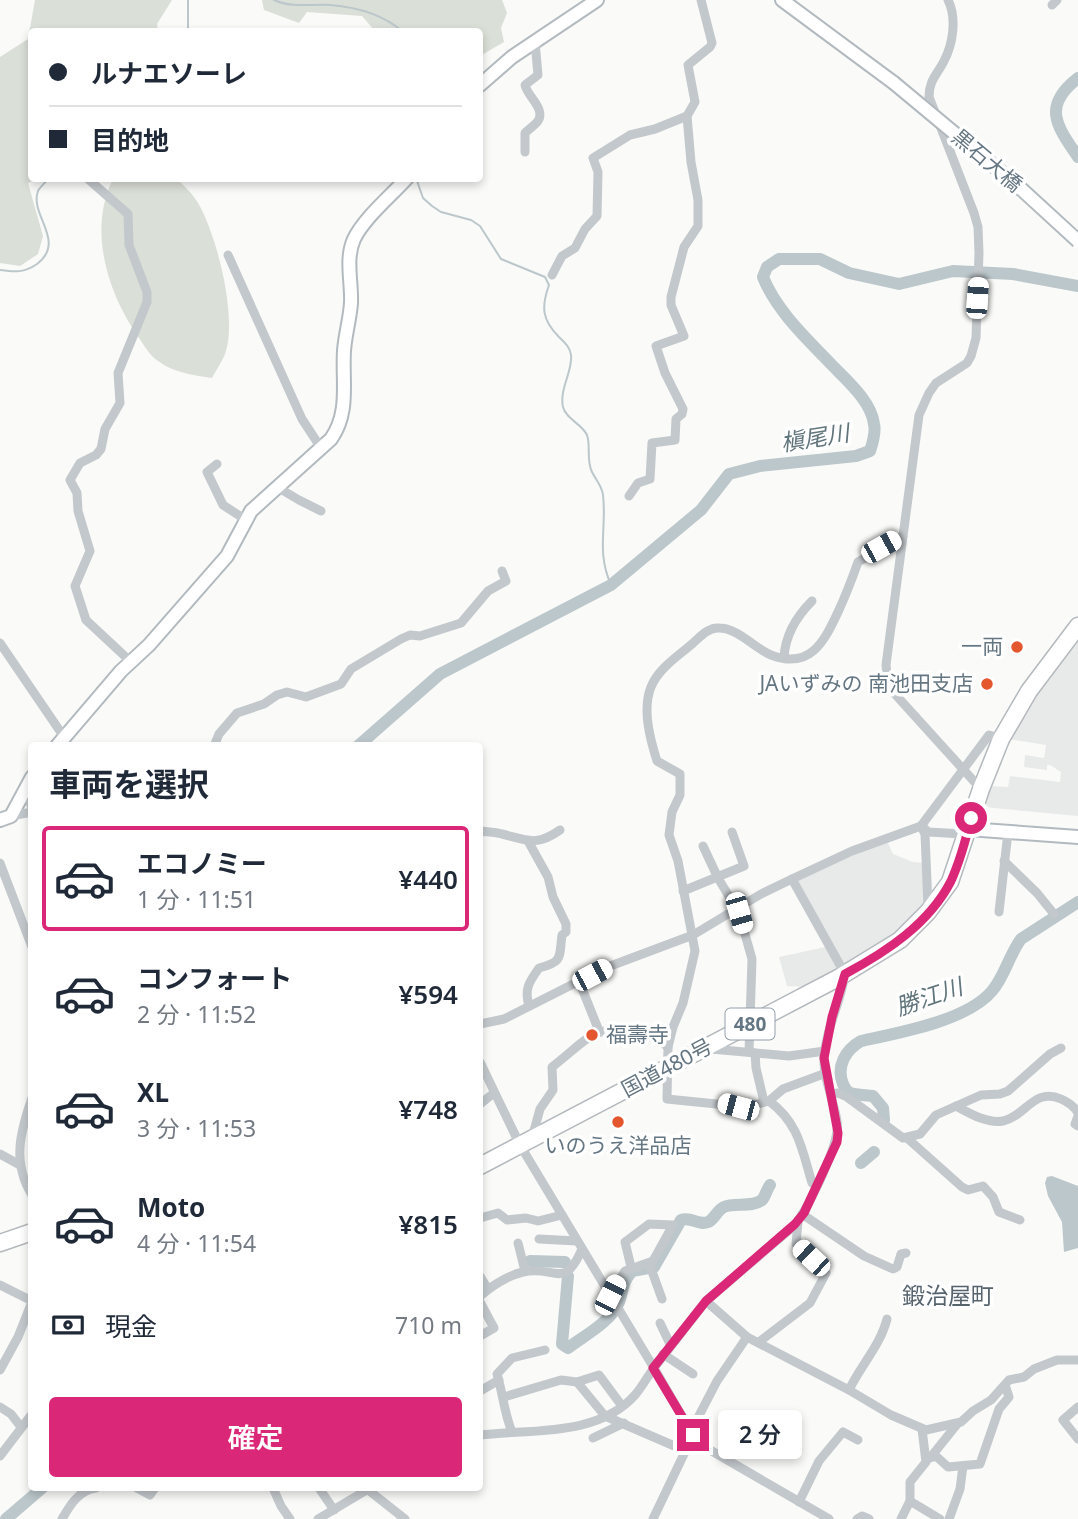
<!DOCTYPE html>
<html lang="ja">
<meta charset="utf-8">
<style>
:root{--surface:#fff;--page:#f6f6f7;--text:#1f2937;--muted:#747a83;--line:#e0e1e3;--accent:#db2777}
body{margin:0;font-family:"Noto Sans","Noto Sans JP",sans-serif;background:var(--page);color:var(--text);height:100vh;display:flex;flex-direction:column;font-size:26px;white-space:nowrap}
*{box-sizing:border-box;margin:0}
p{font-size:23px;color:var(--muted)}
.icon{flex:none;width:38px;height:38px;fill:none;stroke:currentColor;stroke-width:2;stroke-linecap:round;stroke-linejoin:round}
.map{position:relative;flex:1;overflow:hidden}
.details{position:absolute;left:28px;top:742px;width:455px;height:749px;display:flex;flex-direction:column;background:var(--surface);border-radius:7px;box-shadow:0 4px 10px #0003}
.details>*{flex:none}
.guide{position:absolute;left:28px;top:28px;width:455px;height:154px;border-radius:7px;box-shadow:0 4px 10px #0003;display:grid;align-content:center;height:154px;padding:0 21px;background:var(--surface)}
.end{position:absolute;width:32px;height:32px;margin:-16px;border:9px solid #db2777;background:#fff;box-shadow:0 0 0 4px #fff}
.from{border-radius:50%}
.bubble{position:absolute;height:49px;border-radius:7px;background:var(--surface);box-shadow:0 4px 10px #0003;font-size:23px;font-weight:600;line-height:49px;text-align:center}
.car{position:absolute;width:21px;height:42px;margin:-21px -10px;border-radius:9px;box-shadow:0 0 5px 2px #0007;background:linear-gradient(#fff 24%,#345 0 40%,#fff 0 76%,#345 0 86%,#fff 0)}
.guide b{display:flex;align-items:center;gap:24px;height:66px;font-size:26px}
.guide b+b{border-top:2px solid var(--line)}
.guide i{width:18px;height:18px;background:var(--text)}
ul{padding:0;list-style:none}
li{display:flex;align-items:center;gap:21px;height:105px;margin:0 14px 10px;padding:0 7px;border:4px solid transparent;border-radius:7px}
li div{flex:1}
li b{display:block;font-size:26px}
li em{font-style:normal;font-weight:600}
li.active{border-color:var(--accent)}
li>.icon{width:63px;height:63px;stroke-width:1.5}
h2{padding:0 21px;font-size:32px;line-height:84px}
.pay{display:flex;align-items:center;gap:18px;height:77px;padding:0 21px;font-size:26px}
.pay p{margin-inline-start:auto}
.action{display:flex;gap:14px;margin-top:auto;padding:14px 21px}
.action a{flex:1;height:80px;border-radius:7px;background:var(--accent);color:#fff;font-size:28px;font-weight:600;line-height:80px;text-align:center}
.map>svg:first-child{display:block}
</style>
<div class="map">
<svg width="1078" height="1519" viewBox="0 0 1078 1519">
<rect width="100%" height="100%" fill="#fafaf8"/>
<!-- built -->
<g fill="#e8e9e9">
<polygon points="1078,637 1078,816 983,807 989,786 1008,787 1010,776 1060,782 1061,772 1050,765 1047,765 1047,770 1024,767 1025,755 1044,758 1046,745 1008,739 1032,698"/>
<polygon points="887,841 893,854 913,862 924,863 924,911 888,944 809,987 787,986 779,957 830,946 794,880"/>
</g>
<!-- green -->
<g fill="#dadfd7">
<polygon points="35,0 172,0 157,24 158,31 32,32 32,178 35,179 28,183 43,236 38,254 20,266 0,263 0,57 28,39"/>
<polygon points="262,0 502,0 507,13 501,28 504,42 480,56 480,32 375,31 362,16 307,12 299,23 264,10"/>
<path d="M113 179H177C184 186 193 194 198 203 217 235 238 319 225 354 222 362 216 370 212 378 191 375 170 372 153 357 147 351 142 342 137 335 107 291 88 229 113 179Z"/>
</g>
<!-- water -->
<polygon fill="#bbc7cb" points="1052,1176 1078,1186 1078,1248 1064,1252 1062,1222 1048,1196 1045,1183 1047,1177"/>
<g fill="none" stroke-linecap="round" stroke-linejoin="round">
<!-- stream -->
<g stroke="#bbc7cb" stroke-width="2">
<polyline points="188,0 188,32"/>
<path d="M274 0C291 8 311 4 330 5 355 7 383 14 403 32"/>
<path d="M416 178 423 198 432 206 441 212 471 220 480 226 501 259 545 277 549 285C541 307 542 320 559 337 565 343 570 347 571 355 573 371 559 389 563 407 566 419 582 424 587 435 591 447 586 460 592 472 596 480 602 486 603 495 607 528 596 551 611 585"/>
<path d="M0 270C15 272 24 273 37 264 67 241 29 215 38 191 40 187 46 182 49 178"/>
</g>
<!-- river -->
<g stroke="#bbc7cb" stroke-width="12">
<path d="M1078 78C1042 106 1056 125 1078 157"/>
<path d="M358 746 440 674 611 585 701 510 729 474 760 466 856 456 870 451C873 442 876 432 874 424 871 400 845 379 830 363 806 338 776 310 763 277L767 267 779 259H820L849 273 899 284 953 271 1013 274 1078 286"/>
<path d="M884 1120 883 1108 873 1096C866 1095 856 1095 850 1093 846 1091 845 1088 843 1084 836 1067 845 1050 861 1041 897 1033 967 1021 992 991 1005 976 1009 955 1021 939L1078 902"/>
<polyline points="861,1163 874,1152"/>
<polyline points="530,1261 565,1262"/>
<path d="M568 1276 562 1344 568 1348C585 1335 611 1322 619 1302 624 1289 621 1284 632 1271L654 1267 681 1220C691 1216 699 1226 708 1222 714 1220 717 1210 724 1207 734 1202 752 1208 762 1200 765 1197 767 1189 770 1185"/>
<polyline points="6,1519 42,1488"/>
</g>
<!-- secondary casing -->
<g stroke="#b3babf" stroke-width="16">
<g id="secondary">
<polyline points="782,0 894,83"/>
<polyline points="480,85 512,57 597,0"/>
<path d="M57 746 121 671 149 645 227 556 251 511 331 439C350 412 342 382 344 351 345 335 350 319 351 303 352 282 345 259 354 239 364 218 391 196 407 178"/>
<polyline points="0,820 11,816 32,777"/>
<polyline points="968,829 1078,837"/>
</g>
</g>
<!-- highway casing -->
<g stroke="#b4b9bd" stroke-width="19">
<g id="highway">
<polyline points="480,1166 838,978 900,940 928,912 950,882 981,789 1001,739 1029,691 1078,626"/>
<polyline points="0,1243 32,1232"/>
</g>
</g>
<!-- street -->
<g stroke="#c3c8cc" stroke-width="9">
<path d="M948 0C957 18 953 44 944 61 937 75 929 80 929 97L974 213 978 227 979 253 976 338 971 356 967 363 936 383 929 393 919 415 886 665 887 675 894 693 981 789"/>
<polyline points="1052,5 1057,0"/>
<path d="M525 152V133C528 130 535 125 538 121 546 109 527 96 525 85L538 75 535 42"/>
<polyline points="87,178 128,214 129,245 147,292 147,302 118,373 120,403 105,429 101,449 96,455 80,463 70,480 77,493 78,511 90,551 75,586 86,620 130,661"/>
<polyline points="228,255 302,419 321,448"/>
<polyline points="552,275 562,256 575,248 585,229 597,216 598,172 593,158 630,135 655,129 687,116"/>
<polyline points="217,464 207,472 223,505 246,520"/>
<polyline points="277,487 299,500 321,511"/>
<polyline points="629,496 638,483 650,479 652,443 675,440 676,419 682,414 683,409 665,373 656,346 684,336 671,305 671,297 684,247 698,226 698,200 691,162 687,116 695,102 688,65 710,47 712,43 701,0"/>
<polyline points="0,643 64,737"/>
<path d="M784 658C785 636 796 617 812 601"/>
<polyline points="214,746 219,734 237,713 264,704 277,695 287,692 306,697 341,684 351,669 401,639 410,635 420,636 461,623 488,591 506,581 502,571"/>
<polyline points="25,789 32,808"/>
<polyline points="11,816 32,812"/>
<polyline points="921,826 925,834 928,907"/>
<polyline points="922,826 928,832 963,834 967,830"/>
<path d="M480 831C487 832 495 832 502 834 527 840 536 847 560 830"/>
<path d="M528 841 548 877 553 897 566 924V932L562 935C559 958 563 962 539 968 529 982 524 989 529 1006"/>
<polyline points="703,846 718,878 739,913 752,959 749,1052"/>
<polyline points="1004,861 1037,893 1054,914"/>
<polyline points="0,863 32,947"/>
<polyline points="683,891 744,866 732,832"/>
<polyline points="999,912 1008,832"/>
<polyline points="579,981 599,1031"/>
<polyline points="480,1024 504,1019 605,968 693,935 761,894 792,879 852,851 921,826 989,735 1001,739"/>
<polyline points="709,1046 711,1049 789,1056 825,1051"/>
<polyline points="755,1053 756,1068 764,1102"/>
<path d="M480 1062 520 1145 654 1368C647 1377 642 1387 635 1395 598 1437 530 1429 480 1435"/>
<path d="M826 1073 783 1089 769 1101 746 1107 667 1099 668 1047 673 1027 683 1003 695 951 678 861 669 835 672 812 680 795V774L657 761C650 739 642 709 651 687 658 669 678 656 692 644 699 638 708 627 719 628 738 628 754 648 771 655 810 670 824 642 838 612 846 595 852 579 858 562L903 536"/>
<polyline points="831,1094 838,1093 847,1097 903,1138 920,1134 936,1115 981,1095 1000,1094 1008,1091 1050,1054 1061,1048"/>
<path d="M32 1098C20 1132 12 1163 32 1195"/>
<path d="M769 1101C799 1123 802 1150 812 1183L816 1186"/>
<polyline points="480,1104 494,1093"/>
<path d="M956 1106C969 1113 987 1124 1003 1121 1026 1116 1034 1087 1061 1099 1068 1102 1074 1106 1078 1113"/>
<polyline points="1078,1116 1075,1124 1078,1126"/>
<path d="M532 1138 540 1109 553 1090 552 1067C585 1042 595 1021 639 1033 651 1037 659 1039 668 1047"/>
<polyline points="907,1138 962,1187 968,1190 983,1186 993,1197 999,1212 1020,1220"/>
<polyline points="0,1154 20,1165"/>
<polyline points="802,1214 864,1256 893,1269 897,1267 901,1254 906,1253"/>
<polyline points="480,1218 498,1213 507,1220 526,1218 538,1221 562,1215"/>
<polyline points="539,1239 577,1241"/>
<polyline points="518,1243 525,1271"/>
<polyline points="649,1263 662,1299"/>
<polyline points="480,1276 488,1289"/>
<polyline points="0,1285 32,1301"/>
<polyline points="610,1295 625,1271 653,1261 673,1225 649,1224 625,1242 631,1267"/>
<path d="M480 1296C493 1285 506 1276 523 1272 555 1265 564 1291 582 1249"/>
<polyline points="706,1301 747,1337 849,1390 891,1415 926,1430 961,1422 973,1411 991,1400 1009,1380 1024,1377 1034,1369 1057,1360 1078,1360"/>
<polyline points="480,1302 494,1328 480,1336"/>
<polyline points="660,1323 670,1344"/>
<polyline points="759,1342 810,1303 826,1273 796,1244 798,1222"/>
<polyline points="663,1354 693,1374"/>
<polyline points="0,1370 18,1337 32,1302"/>
<polyline points="577,1382 605,1416 686,1451"/>
<path d="M849 1390C861 1365 880 1346 887 1319"/>
<polyline points="480,1391 499,1380"/>
<polyline points="504,1397 561,1380 577,1382 599,1375 622,1406"/>
<polyline points="0,1407 11,1414 21,1427"/>
<polyline points="1078,1407 1063,1420 1078,1439"/>
<polyline points="691,1431 717,1381 747,1337"/>
<path d="M512 1432C504 1413 503 1394 497 1374L512 1358 545 1350"/>
<polyline points="693,1435 698,1443 829,1519"/>
<polyline points="593,1438 624,1423"/>
<polyline points="0,1456 32,1414"/>
<polyline points="931,1457 937,1457 948,1467 980,1464 999,1409 1009,1397 1006,1388"/>
<polyline points="930,1458 958,1423"/>
<polyline points="137,1488 150,1495 155,1488"/>
<polyline points="273,1488 281,1506 290,1519"/>
<polyline points="319,1488 334,1510"/>
<polyline points="367,1489 405,1519"/>
<polyline points="910,1501 940,1519"/>
<polyline points="799,1502 819,1461 843,1432 858,1440"/>
<path d="M62 1519C70 1505 79 1490 96 1488"/>
<polyline points="318,1519 370,1488"/>
<path d="M653 1519 693 1435 654 1368 706 1301 795 1225C809 1206 841 1143 837 1121 834 1101 823 1078 824 1058 826 1028 841 1002 845 974L792 879"/>
<polyline points="857,1519 862,1516 869,1519"/>
<polyline points="901,1519 910,1501 910,1482 926,1462 922,1429"/>
<polyline points="949,1519 960,1489 963,1466"/>
</g>
<!-- secondary -->
<use href="#secondary" stroke="#fff" stroke-width="12"/>
<!-- highway -->
<use href="#highway" stroke="#fff" stroke-width="16"/>
<!-- secondary-bridge casing -->
<g stroke="#b3babf" stroke-width="16" stroke-linecap="butt">
<polyline id="secondary-bridge" points="894,83 1019,187 1078,241"/>
</g>
<!-- secondary-bridge -->
<use href="#secondary-bridge" stroke="#fff" stroke-width="12"/>
</g>
<g fill="none" stroke-linecap="round" stroke-linejoin="round">
<!-- route -->
<path stroke="#db2777" stroke-width="9" d="M693 1435 653 1368 706 1301 795 1224 804 1213 837 1142 838 1133 824 1058 832 1017 845 974C886 952 929 924 951 881 960 861 966 839 971 818"/>
</g>
<!-- markers -->
<g fill="#e4572e" stroke="#fff" stroke-width="2.5">
<circle cx="1017" cy="647" r="7"/>
<circle cx="987" cy="684" r="7"/>
<circle cx="592" cy="1035" r="7"/>
<circle cx="618" cy="1122" r="7"/>
</g>
<g text-anchor="middle" stroke-width="7" stroke-linejoin="round" paint-order="stroke">
<!-- shield labels -->
<rect fill="#fff" stroke="#939fa8" stroke-width="2" x="725.5" y="1008.5" width="49" height="31" rx="5"/>
<g font-size="19" font-weight="bold" fill="#657683">
<text x="750" y="1031">480</text>
</g>
<!-- street labels -->
<g font-size="21" fill="#657683" stroke="#fff">
<text transform="translate(987 161) rotate(40)" y="7">黒石大橋</text>
<text transform="translate(667 1068) rotate(-28)" y="7">国道480号</text>
</g>
<!-- poi labels -->
<g font-size="21" fill="#657683" stroke="#fff" text-anchor="end">
<text x="1003" y="654">一両</text>
<text x="973" y="691">JAいずみの 南池田支店</text>
<text x="606" y="1042" text-anchor="start">福壽寺</text>
<text x="618" y="1153" text-anchor="middle">いのうえ洋品店</text>
</g>
<!-- water labels -->
<g font-size="23" font-style="italic" fill="#60757c" stroke="#fff">
<text transform="translate(815 438) rotate(-9)" y="8">槇尾川</text>
<text transform="translate(929 997) rotate(-19)" y="8">勝江川</text>
</g>
<!-- neighbourhood labels -->
<g font-size="23" fill="#57646e" stroke="#fff">
<text x="948" y="1304">鍛治屋町</text>
</g>
</g>
</svg>
<i class="end from" style="left:971px;top:818px"></i>
<i class="end" style="left:693px;top:1435px"></i>
<div class="bubble" style="left:718px;top:1410px;width:84px">2 分</div>
<i class="car" style="left:977px;top:298px;rotate:4deg"></i>
<i class="car" style="left:881px;top:547px;rotate:61deg"></i>
<i class="car" style="left:739px;top:913px;rotate:164deg"></i>
<i class="car" style="left:592px;top:975px;rotate:62deg"></i>
<i class="car" style="left:738px;top:1107px;rotate:285deg"></i>
<i class="car" style="left:811px;top:1258px;rotate:313deg"></i>
<i class="car" style="left:610px;top:1295px;rotate:27deg"></i>
<div class="guide">
<b><i class="from"></i>ルナエソーレ</b>
<b><i></i>目的地</b>
</div>
<section class="details">
<h2>車両を選択</h2>
<ul>
<li class="active"><svg class="icon" aria-label="car" viewBox="0 0 24 24"><path d="M5 17H2v-5l4-1 3-4h7l3 4 3 1v5h-3M9 17h6M6 11h13"/><circle cx="7" cy="17" r="2"/><circle cx="17" cy="17" r="2"/></svg><div><b>エコノミー</b><p>1 分 · 11:51</p></div><em>¥440</em></li>
<li><svg class="icon" aria-label="car" viewBox="0 0 24 24"><path d="M5 17H2v-5l4-1 3-4h7l3 4 3 1v5h-3M9 17h6M6 11h13"/><circle cx="7" cy="17" r="2"/><circle cx="17" cy="17" r="2"/></svg><div><b>コンフォート</b><p>2 分 · 11:52</p></div><em>¥594</em></li>
<li><svg class="icon" aria-label="car" viewBox="0 0 24 24"><path d="M5 17H2v-5l4-1 3-4h7l3 4 3 1v5h-3M9 17h6M6 11h13"/><circle cx="7" cy="17" r="2"/><circle cx="17" cy="17" r="2"/></svg><div><b>XL</b><p>3 分 · 11:53</p></div><em>¥748</em></li>
<li><svg class="icon" aria-label="car" viewBox="0 0 24 24"><path d="M5 17H2v-5l4-1 3-4h7l3 4 3 1v5h-3M9 17h6M6 11h13"/><circle cx="7" cy="17" r="2"/><circle cx="17" cy="17" r="2"/></svg><div><b>Moto</b><p>4 分 · 11:54</p></div><em>¥815</em></li>
</ul>
<div class="pay"><svg class="icon" aria-label="cash" viewBox="0 0 24 24"><path d="M3 7h18v10H3z"/><circle cx="12" cy="12" r="2"/></svg>現金<p>710 m</p></div>
<div class="action"><a>確定</a></div>
</section>
</div>
